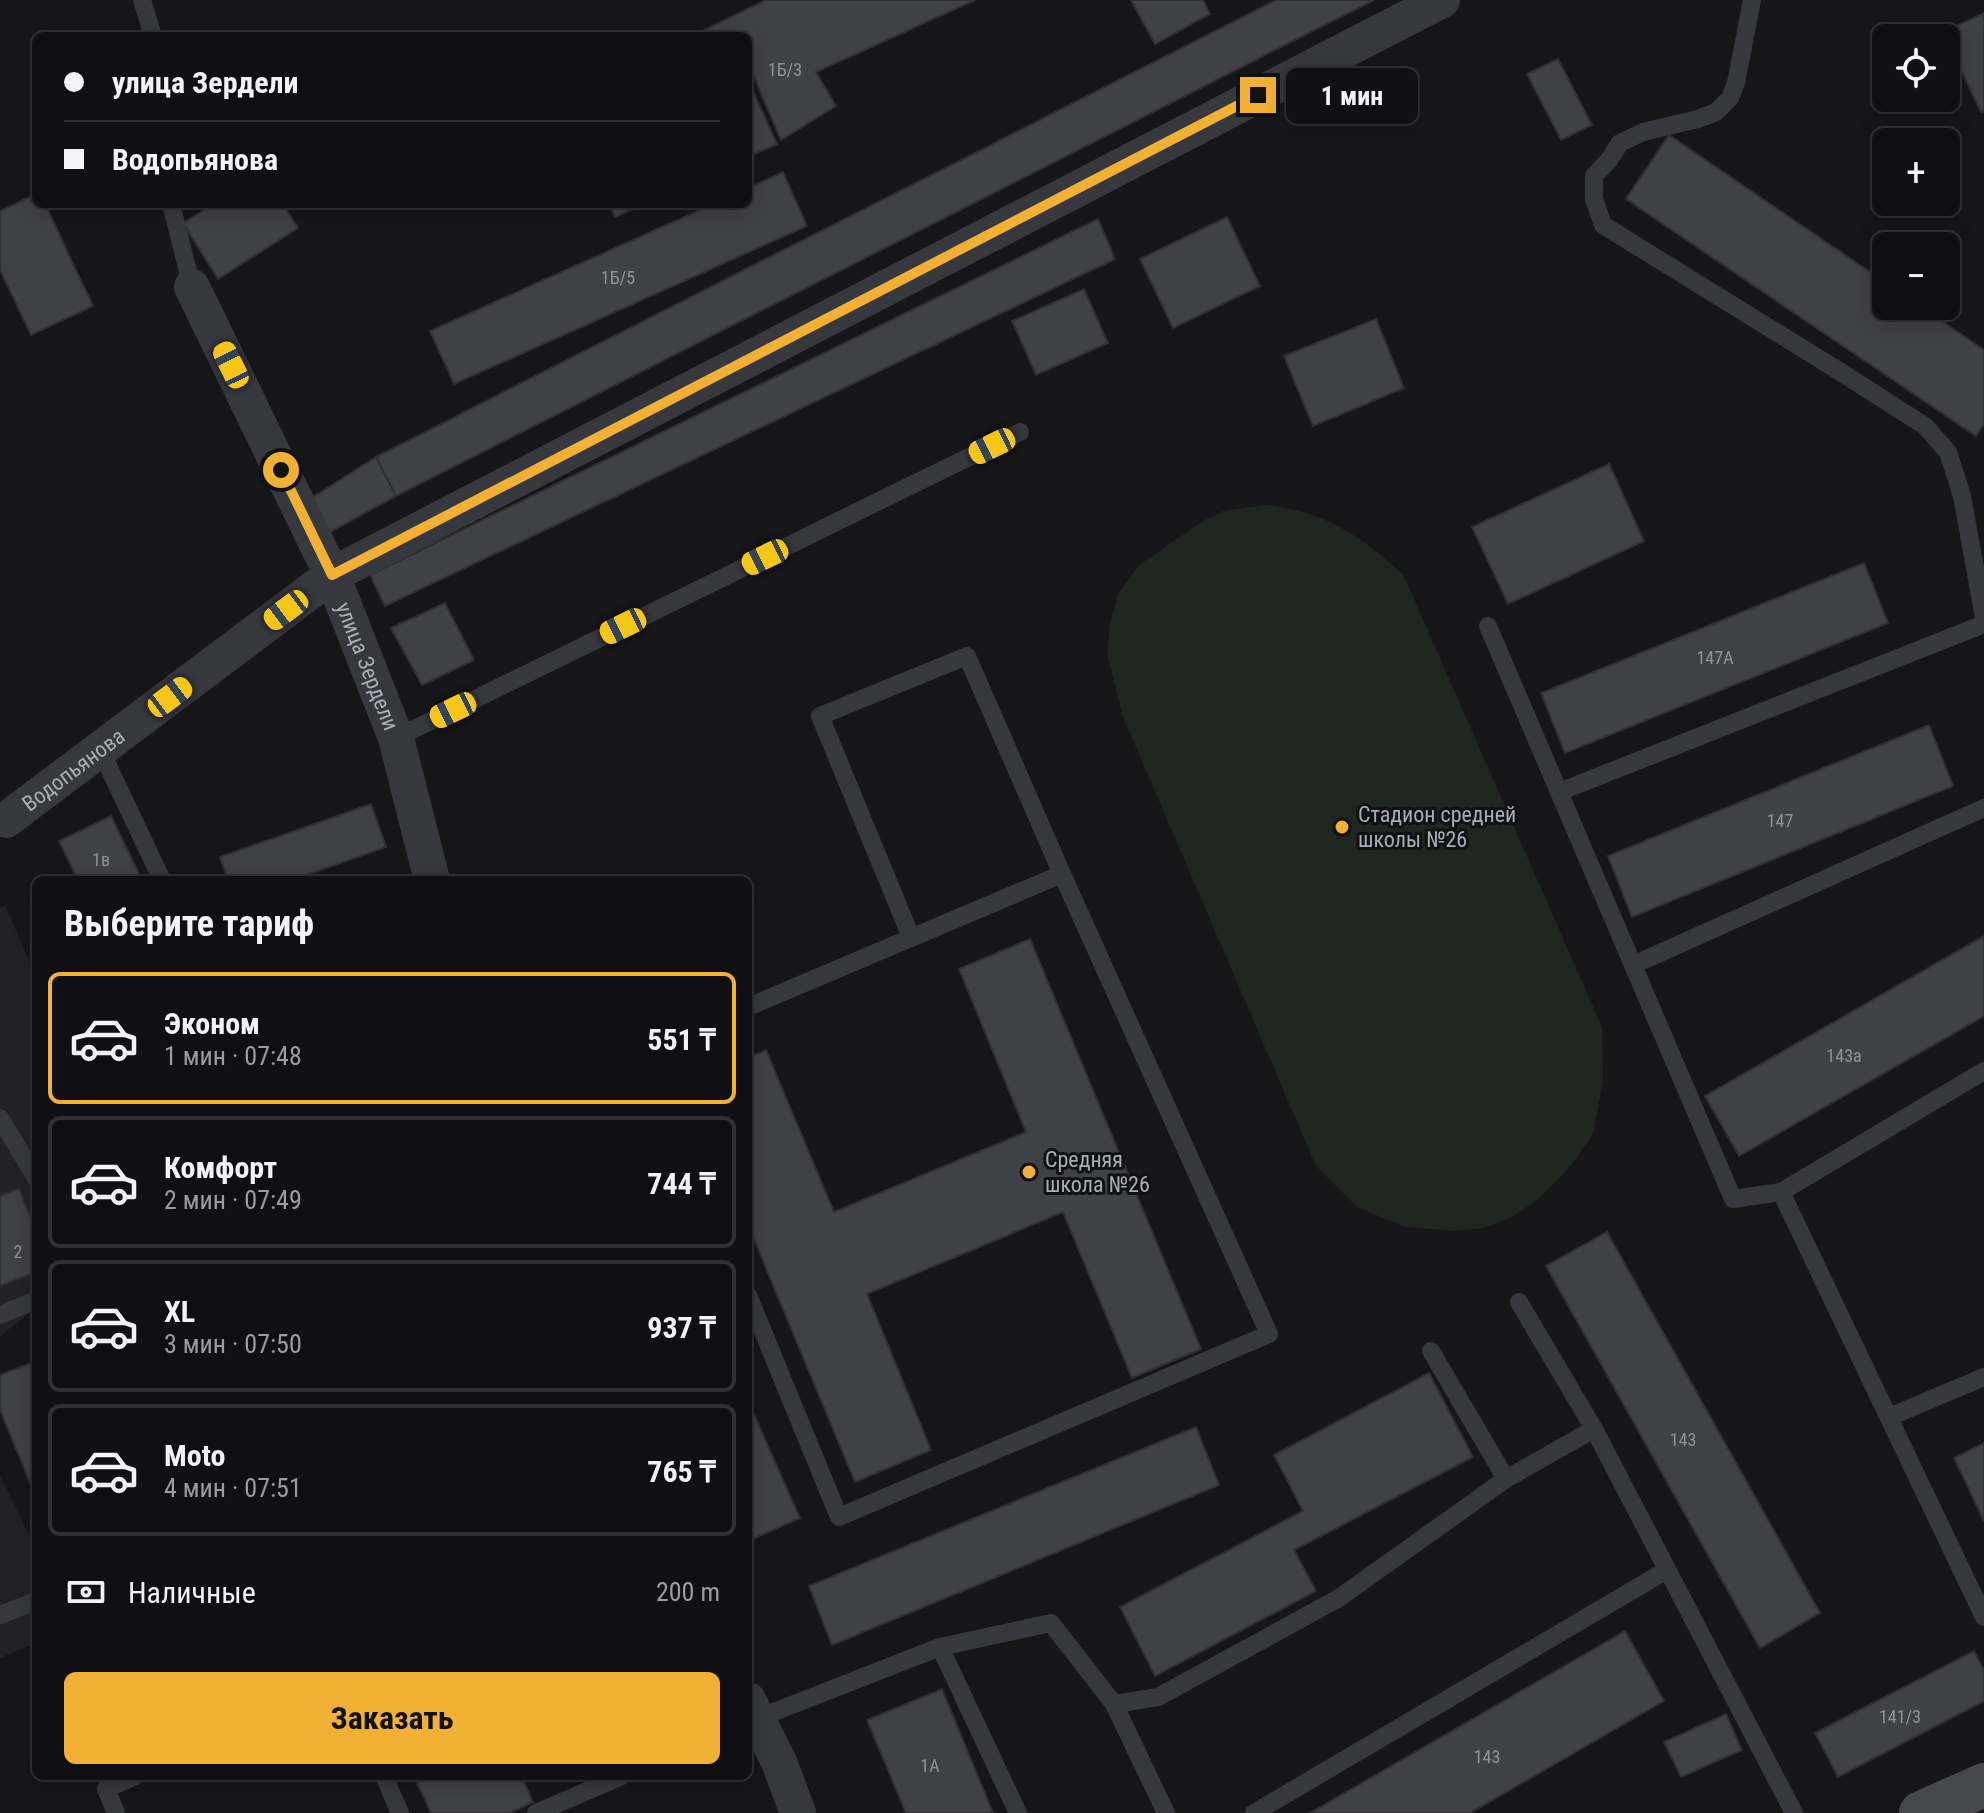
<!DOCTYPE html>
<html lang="ru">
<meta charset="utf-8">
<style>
:root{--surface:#101012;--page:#19191b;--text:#f1f3f6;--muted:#9c9d9f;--line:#303032;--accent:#f2b134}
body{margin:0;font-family:"Roboto Condensed",sans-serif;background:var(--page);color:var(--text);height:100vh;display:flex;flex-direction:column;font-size:30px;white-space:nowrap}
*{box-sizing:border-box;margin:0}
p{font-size:26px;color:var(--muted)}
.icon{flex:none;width:44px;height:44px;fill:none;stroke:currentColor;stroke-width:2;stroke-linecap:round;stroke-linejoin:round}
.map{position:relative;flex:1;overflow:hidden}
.side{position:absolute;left:32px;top:876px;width:720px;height:904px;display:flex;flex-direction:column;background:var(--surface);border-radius:12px;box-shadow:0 4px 20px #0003,0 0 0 2px var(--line)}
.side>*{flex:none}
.guide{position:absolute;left:32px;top:32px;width:720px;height:176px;border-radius:12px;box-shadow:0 4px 20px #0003,0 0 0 2px var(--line);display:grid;align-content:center;height:176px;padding:0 32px;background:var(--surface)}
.buttons{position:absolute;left:1872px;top:24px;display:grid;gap:16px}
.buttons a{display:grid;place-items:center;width:88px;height:88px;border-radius:12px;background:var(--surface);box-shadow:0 4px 20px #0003,0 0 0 2px var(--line);font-size:40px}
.end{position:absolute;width:36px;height:36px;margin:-18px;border:10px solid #f2b134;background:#111;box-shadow:0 0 0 4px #111}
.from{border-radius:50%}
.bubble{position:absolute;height:56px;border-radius:12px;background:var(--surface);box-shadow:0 4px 20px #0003,0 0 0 2px var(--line);font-size:26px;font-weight:700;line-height:56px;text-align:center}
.car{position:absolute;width:24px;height:48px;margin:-24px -12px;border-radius:10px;box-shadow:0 0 6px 2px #0007;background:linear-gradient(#f5c518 24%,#345 0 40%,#f5c518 0 76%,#345 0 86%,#f5c518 0)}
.guide b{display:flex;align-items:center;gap:28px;height:76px;font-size:30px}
.guide b+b{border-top:2px solid var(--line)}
.guide i{width:20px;height:20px;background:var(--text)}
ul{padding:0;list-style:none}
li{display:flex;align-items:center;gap:24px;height:132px;margin:0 16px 12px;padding:0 16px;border:4px solid var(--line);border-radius:12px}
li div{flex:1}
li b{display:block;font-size:30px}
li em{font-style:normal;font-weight:700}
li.active{border-color:var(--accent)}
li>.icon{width:72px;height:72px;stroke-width:1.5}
h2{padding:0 32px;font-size:36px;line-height:96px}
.pay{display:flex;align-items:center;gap:20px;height:88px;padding:0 32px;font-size:30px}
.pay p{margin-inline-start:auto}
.primary-button{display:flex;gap:16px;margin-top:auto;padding:16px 32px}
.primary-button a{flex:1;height:92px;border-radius:12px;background:var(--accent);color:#111;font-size:32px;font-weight:700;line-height:92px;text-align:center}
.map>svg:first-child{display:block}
</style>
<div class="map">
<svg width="1984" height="1813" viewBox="0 0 1984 1813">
<rect width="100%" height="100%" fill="#161618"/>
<!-- built -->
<g fill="#222225">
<polygon points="5,905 36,976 36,1308 0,1336 0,908"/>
<polygon points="0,1476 36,1549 36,1643 0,1658"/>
</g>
<!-- green -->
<path fill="#1e261f" d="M1266 505C1325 511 1360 536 1403 574L1602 1027 1603 1082 1593 1134 1576 1159 1558 1180 1537 1200 1511 1218 1483 1228 1455 1231 1405 1227 1357 1207 1316 1166 1123 717 1107 653 1110 624 1118 594 1139 565 1203 521 1223 511Z"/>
<!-- building -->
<g fill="#404145" stroke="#303034" stroke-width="2">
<polygon points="766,0 975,0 816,72 836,106 781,140 750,68 748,69 748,36 692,36"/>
<polygon points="1131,0 1203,0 1210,14 1155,44"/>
<polygon points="1276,0 1374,0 396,496 376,457"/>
<polygon points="1984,13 1984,111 1981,112 1943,32"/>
<polygon points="1558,59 1592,125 1561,140 1527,74"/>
<polygon points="748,80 777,144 748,157"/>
<polygon points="1669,135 1886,283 1886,306 1920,306 1984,350 1984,424 1976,436 1626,199"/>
<polygon points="783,172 807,226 454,384 430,331 713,204 748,204 748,188"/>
<polygon points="36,194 36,204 45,204 93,306 31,335 0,270 0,211"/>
<polygon points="214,204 283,204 298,228 218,279 183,223"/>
<polygon points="609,204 644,204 615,217"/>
<polygon points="1227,217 1260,286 1173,328 1140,259"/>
<polygon points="1098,219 1115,259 385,606 370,575"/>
<polygon points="1084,289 1108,343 1036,375 1012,321"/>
<polygon points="1376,319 1404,388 1313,426 1284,356"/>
<polygon points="376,457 396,496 330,532 310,499"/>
<polygon points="1609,464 1644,541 1508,604 1472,527"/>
<polygon points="1864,563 1888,623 1565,753 1541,693"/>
<polygon points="445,603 474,660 422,685 391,628"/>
<polygon points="1929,725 1953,786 1632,917 1608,856"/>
<polygon points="371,804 386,847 292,880 228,880 220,857"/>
<polygon points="111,816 142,880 78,880 59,841"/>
<polygon points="1984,936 1984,1016 1739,1156 1705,1096"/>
<polygon points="1030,939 1201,1349 1132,1378 1063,1212 867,1294 931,1450 855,1482 748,1225 748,1058 766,1050 834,1212 1026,1132 959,969"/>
<polygon points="19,1188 36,1232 36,1272 0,1286 0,1196"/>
<polygon points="1607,1232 1820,1613 1760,1648 1546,1266"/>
<polygon points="36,1361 36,1497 0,1410 0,1375"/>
<polygon points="1429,1373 1473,1457 1294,1550 1316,1591 1155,1676 1120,1607 1303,1511 1274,1455"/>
<polygon points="748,1401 800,1518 748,1541"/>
<polygon points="1196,1427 1219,1485 832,1645 809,1586"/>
<polygon points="1984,1443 1984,1521 1954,1458"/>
<polygon points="1625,1631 1664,1701 1470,1813 1310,1813"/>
<polygon points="1974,1651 1984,1670 1984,1701 1838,1777 1815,1733"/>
<polygon points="942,1689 993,1813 906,1813 867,1720"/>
<polygon points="1726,1714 1742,1750 1681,1777 1664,1742"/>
<polygon points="414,1776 521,1776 533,1802 510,1813 431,1813"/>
</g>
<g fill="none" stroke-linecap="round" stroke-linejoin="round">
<!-- lane -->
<g stroke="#37383d" stroke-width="18">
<polyline points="142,0 153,36"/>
<polyline points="1752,0 1736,83 1730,98 1716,112 1698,119 1643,132 1620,143 1609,160 1594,176 1594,199 1603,225 1839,371 1925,426 1948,452 1962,496 1984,618"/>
<polyline points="171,204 192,287"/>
<polyline points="1488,626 1733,1199 1781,1192 1984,1617"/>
<polyline points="396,738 1020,432"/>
<polyline points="100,749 162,880"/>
<polyline points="1559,792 1984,624"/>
<polyline points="911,937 820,716 967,656 1062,874"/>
<polyline points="1633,965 1984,808"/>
<polyline points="748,1007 1062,874 1269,1334 839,1517 748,1295"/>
<polyline points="0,1118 36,1178"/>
<polyline points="1781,1192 1984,1071"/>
<polyline points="1519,1302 1594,1429"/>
<polyline points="0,1315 36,1300"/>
<polyline points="1431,1351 1506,1479"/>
<polyline points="1889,1417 1984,1377"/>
<polyline points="0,1615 36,1601"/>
<polyline points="940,1647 1051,1623 1114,1704 1158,1697 1339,1598 1506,1479 1594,1429 1794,1813"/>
<polyline points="1114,1704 1166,1813"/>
<polyline points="751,1721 940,1647 1018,1813"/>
<polyline points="384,1776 400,1813"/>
<polyline points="116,1813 106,1789 135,1776"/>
<polyline points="536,1813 622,1776"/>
<polyline points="1254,1813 1667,1570"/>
</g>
<!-- street -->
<g stroke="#37383d" stroke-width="36">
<path id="s1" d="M192 287 332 575 396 738 432 880"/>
<path id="s2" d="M6 820 332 575 1442 0"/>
<polyline points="748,1700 779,1762 798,1813"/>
</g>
<!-- secondary -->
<polyline stroke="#45474d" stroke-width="44" points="1921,1813 1984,1785"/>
</g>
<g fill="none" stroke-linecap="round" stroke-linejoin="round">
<!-- route -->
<polyline stroke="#f2b134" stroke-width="10" points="281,470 332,575 1258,95"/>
</g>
<!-- markers -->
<g fill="#f2b134" stroke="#111113" stroke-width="3">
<circle cx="1342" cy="827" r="8"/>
<circle cx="1029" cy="1172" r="8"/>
</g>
<g text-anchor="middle" stroke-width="6" stroke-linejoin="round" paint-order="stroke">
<!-- number labels -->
<g font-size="18" fill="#8e929b">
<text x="785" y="76">1Б/3</text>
<text x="618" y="284">1Б/5</text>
<text x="1715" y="664">147А</text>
<text x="1780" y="827">147</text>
<text x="101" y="866">1в</text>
<text x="1844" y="1062">143а</text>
<text x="18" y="1258">2</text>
<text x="1683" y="1446">143</text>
<text x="1900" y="1723">141/3</text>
<text x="1487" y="1763">143</text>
<text x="930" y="1772">1А</text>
</g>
<!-- street labels -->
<g font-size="22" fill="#a8adb8" stroke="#111113">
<text dy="8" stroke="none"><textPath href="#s1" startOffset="418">улица Зердели</textPath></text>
<text dy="8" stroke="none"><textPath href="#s2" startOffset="84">Водопьянова</textPath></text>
</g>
<!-- poi labels -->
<g font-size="22" fill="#a8adb8" stroke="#111113" text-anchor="start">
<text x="1358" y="822">Стадион средней<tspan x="1358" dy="25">школы №26</tspan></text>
<text x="1045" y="1167">Средняя<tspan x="1045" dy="25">школа №26</tspan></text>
</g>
</g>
</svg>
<div class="buttons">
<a><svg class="icon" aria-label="locate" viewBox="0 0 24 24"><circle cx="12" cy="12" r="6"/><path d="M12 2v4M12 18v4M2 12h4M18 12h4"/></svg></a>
<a>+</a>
<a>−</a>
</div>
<i class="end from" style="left:281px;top:470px"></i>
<i class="end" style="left:1258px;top:95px"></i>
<div class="bubble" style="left:1286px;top:68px;width:132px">1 мин</div>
<i class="car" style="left:231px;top:365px;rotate:334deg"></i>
<i class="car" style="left:992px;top:446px;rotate:244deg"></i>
<i class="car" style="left:765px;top:557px;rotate:244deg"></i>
<i class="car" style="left:286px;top:610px;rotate:233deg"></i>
<i class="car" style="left:623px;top:626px;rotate:244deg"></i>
<i class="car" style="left:170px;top:697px;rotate:53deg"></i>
<i class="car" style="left:453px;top:710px;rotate:244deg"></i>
<div class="guide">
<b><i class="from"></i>улица Зердели</b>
<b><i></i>Водопьянова</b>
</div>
<section class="side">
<h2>Выберите тариф</h2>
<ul>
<li class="active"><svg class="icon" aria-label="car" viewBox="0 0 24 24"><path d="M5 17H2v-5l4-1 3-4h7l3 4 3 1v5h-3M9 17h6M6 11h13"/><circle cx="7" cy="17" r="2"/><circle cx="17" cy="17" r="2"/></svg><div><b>Эконом</b><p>1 мин · 07:48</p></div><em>551 ₸</em></li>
<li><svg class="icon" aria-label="car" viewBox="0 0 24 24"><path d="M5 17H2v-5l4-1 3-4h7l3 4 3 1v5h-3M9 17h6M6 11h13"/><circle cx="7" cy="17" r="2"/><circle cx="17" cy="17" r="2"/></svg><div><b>Комфорт</b><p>2 мин · 07:49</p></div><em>744 ₸</em></li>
<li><svg class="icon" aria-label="car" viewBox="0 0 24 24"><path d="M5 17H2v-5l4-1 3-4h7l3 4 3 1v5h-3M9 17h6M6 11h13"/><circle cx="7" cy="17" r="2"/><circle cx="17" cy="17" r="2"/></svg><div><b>XL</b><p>3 мин · 07:50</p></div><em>937 ₸</em></li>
<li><svg class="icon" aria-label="car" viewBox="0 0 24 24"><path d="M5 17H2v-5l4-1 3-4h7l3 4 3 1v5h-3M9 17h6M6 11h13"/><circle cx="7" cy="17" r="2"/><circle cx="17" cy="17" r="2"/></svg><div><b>Moto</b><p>4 мин · 07:51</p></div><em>765 ₸</em></li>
</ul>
<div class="pay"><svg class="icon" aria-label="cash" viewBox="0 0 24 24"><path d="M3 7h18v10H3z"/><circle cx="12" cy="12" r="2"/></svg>Наличные<p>200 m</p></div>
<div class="primary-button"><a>Заказать</a></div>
</section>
</div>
